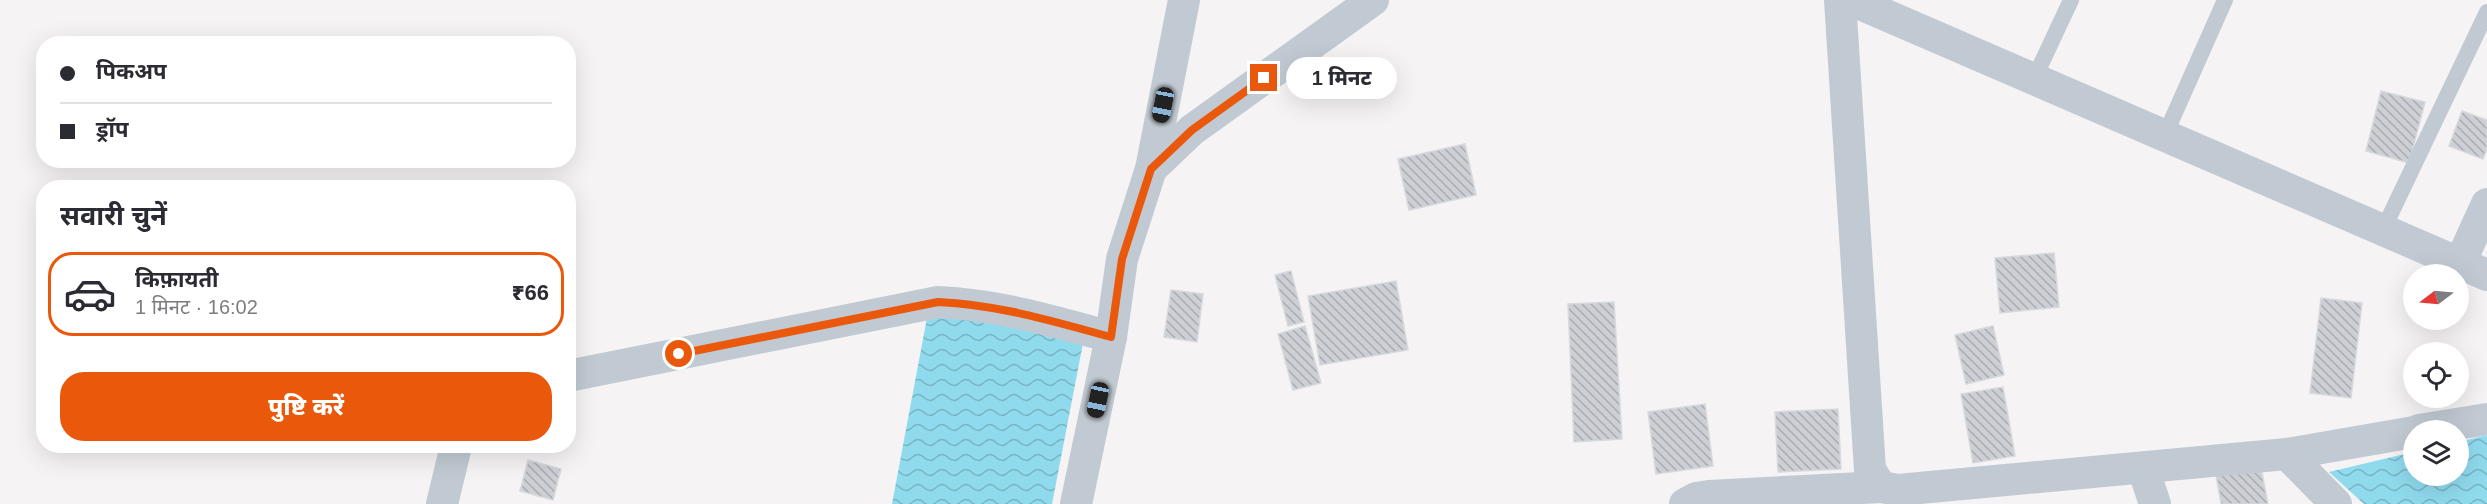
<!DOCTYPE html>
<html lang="hi">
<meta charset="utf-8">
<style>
:root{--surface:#fff;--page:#f2f2f3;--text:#2b2b33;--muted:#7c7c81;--line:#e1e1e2;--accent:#ea580c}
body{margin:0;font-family:Arial,"Noto Sans Devanagari",sans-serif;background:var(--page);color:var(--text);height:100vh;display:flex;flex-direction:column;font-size:22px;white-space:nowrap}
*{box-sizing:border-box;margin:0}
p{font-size:20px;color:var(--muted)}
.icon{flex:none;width:33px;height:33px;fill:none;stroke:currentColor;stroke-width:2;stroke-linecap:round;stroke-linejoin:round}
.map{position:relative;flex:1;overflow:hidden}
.sheet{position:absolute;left:36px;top:180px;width:540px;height:273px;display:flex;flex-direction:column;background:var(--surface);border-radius:24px;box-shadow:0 6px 24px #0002}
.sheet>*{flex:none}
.hud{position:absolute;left:36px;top:36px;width:540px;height:132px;border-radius:24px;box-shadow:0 6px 24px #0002;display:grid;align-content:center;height:132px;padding:0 24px;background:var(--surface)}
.needle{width:39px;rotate:254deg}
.fabs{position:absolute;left:2403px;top:264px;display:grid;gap:12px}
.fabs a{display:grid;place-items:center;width:66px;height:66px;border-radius:50%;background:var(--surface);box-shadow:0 6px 24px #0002;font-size:30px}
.end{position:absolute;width:27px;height:27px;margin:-14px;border:8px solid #ea580c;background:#fff;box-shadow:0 0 0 3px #fff}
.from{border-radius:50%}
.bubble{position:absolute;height:42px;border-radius:21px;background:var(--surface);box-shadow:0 6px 24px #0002;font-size:20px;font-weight:800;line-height:42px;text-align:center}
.car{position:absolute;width:18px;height:36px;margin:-18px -9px;border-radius:8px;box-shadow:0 0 4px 2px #0007;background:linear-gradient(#222 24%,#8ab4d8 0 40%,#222 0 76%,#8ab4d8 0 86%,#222 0)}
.hud b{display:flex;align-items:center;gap:21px;height:57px;font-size:22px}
.hud b+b{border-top:2px solid var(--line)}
.hud i{width:15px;height:15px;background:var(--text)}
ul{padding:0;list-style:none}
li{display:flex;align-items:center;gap:18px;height:84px;margin:0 12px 9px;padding:0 12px;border:3px solid transparent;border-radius:24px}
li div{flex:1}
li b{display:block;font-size:22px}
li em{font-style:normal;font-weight:800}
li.current{border-color:var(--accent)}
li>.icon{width:54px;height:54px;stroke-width:1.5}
h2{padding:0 24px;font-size:27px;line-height:72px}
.action{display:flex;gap:12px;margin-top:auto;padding:12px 24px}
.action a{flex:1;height:69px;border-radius:24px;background:var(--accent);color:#fff;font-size:24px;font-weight:800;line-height:69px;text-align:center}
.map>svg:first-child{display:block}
</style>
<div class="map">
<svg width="2487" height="504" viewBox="0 0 2487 504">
<defs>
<pattern id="water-waves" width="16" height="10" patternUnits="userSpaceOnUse" patternTransform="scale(1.5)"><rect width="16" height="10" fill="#90daee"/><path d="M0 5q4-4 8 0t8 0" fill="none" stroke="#78b4c4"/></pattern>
<pattern id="building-back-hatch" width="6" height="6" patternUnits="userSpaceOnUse" patternTransform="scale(1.5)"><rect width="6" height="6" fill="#cdcfd5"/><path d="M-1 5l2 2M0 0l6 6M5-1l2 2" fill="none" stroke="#a8abb0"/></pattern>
</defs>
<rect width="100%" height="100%" fill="#f5f3f3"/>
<!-- water -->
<g fill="url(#water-waves)">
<polygon points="932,291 1084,338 1052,504 892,504"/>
<polygon points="2487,435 2487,504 2364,504 2329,472 2413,452 2414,476 2458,476 2459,442"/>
</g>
<!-- building -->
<g fill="url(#building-back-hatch)" stroke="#d7d9de" stroke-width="1.5">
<polygon points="2381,91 2425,102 2409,163 2366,151"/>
<polygon points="2462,111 2487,120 2487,149 2483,159 2449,146"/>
<polygon points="1465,144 1476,195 1409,210 1398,159"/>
<polygon points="2054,253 2059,307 2000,313 1995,258"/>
<polygon points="1291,271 1304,322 1288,326 1275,275"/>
<polygon points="1396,281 1408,350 1320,365 1308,296"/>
<polygon points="1171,290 1203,294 1197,342 1164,337"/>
<polygon points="2321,298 2362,303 2351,398 2310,393"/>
<polygon points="1614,302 1622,439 1574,442 1568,304"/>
<polygon points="1305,326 1321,383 1293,390 1278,334"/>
<polygon points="1993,326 2004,375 1966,384 1955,335"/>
<polygon points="2003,387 2015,456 1973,463 1961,394"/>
<polygon points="1705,404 1713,466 1656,474 1648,412"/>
<polygon points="1838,409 1841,469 1778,472 1775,412"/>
<polygon points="528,460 561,469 553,500 520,491"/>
<polygon points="2261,467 2268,504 2221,504 2216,475"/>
</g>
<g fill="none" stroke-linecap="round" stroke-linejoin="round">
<!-- lane -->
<g stroke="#c1cad2" stroke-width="16">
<polyline points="2034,79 2071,0"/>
<polyline points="2165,135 2225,0"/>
<polyline points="2383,230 2487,12"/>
</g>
<!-- street -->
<g stroke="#c1cad2" stroke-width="32">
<polyline points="1840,0 1870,470 1881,487 1898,490 2287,454 2414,432"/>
<polyline points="1851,0 2487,275"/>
<polyline points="1151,169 1192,130 1373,0"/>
<polyline points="2460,263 2487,204"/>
<path d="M568 376 938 302C999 305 1053 321 1111 337"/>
<polyline points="2419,430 2487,419"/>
<polyline points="2287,454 2336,504"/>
<polyline points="2143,468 2155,504"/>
<polyline points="442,504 456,446"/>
<polyline points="1076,504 1111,337 1122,259 1151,169 1184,0"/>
<polyline points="1685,504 1696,498 1709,496 1881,487"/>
</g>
</g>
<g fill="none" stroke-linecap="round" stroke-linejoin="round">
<!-- route -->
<path stroke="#ea580c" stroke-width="8" d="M679 354 938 302C1001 305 1051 321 1111 337L1122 259 1151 169 1192 130 1264 78"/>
</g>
</svg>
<div class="fabs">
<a><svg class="needle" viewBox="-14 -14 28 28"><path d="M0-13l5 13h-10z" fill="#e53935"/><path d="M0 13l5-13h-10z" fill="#7c7c81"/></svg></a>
<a><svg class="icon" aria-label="locate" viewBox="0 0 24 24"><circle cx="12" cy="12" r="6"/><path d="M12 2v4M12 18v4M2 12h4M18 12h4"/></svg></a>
<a><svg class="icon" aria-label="layers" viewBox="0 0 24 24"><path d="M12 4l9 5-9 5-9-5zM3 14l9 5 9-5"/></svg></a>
</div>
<i class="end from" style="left:679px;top:354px"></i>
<i class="end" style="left:1264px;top:78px"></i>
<div class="bubble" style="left:1286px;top:57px;width:111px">1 मिनट</div>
<i class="car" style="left:1163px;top:105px;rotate:191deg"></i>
<i class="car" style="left:1098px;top:400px;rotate:192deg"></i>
<div class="hud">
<b><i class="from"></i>पिकअप</b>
<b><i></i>ड्रॉप</b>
</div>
<section class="sheet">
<h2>सवारी चुनें</h2>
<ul>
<li class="current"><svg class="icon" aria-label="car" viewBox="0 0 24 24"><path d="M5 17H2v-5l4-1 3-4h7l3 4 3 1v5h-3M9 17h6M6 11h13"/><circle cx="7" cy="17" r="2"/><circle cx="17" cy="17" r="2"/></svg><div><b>किफ़ायती</b><p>1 मिनट · 16:02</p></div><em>₹66</em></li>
</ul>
<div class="action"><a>पुष्टि करें</a></div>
</section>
</div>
